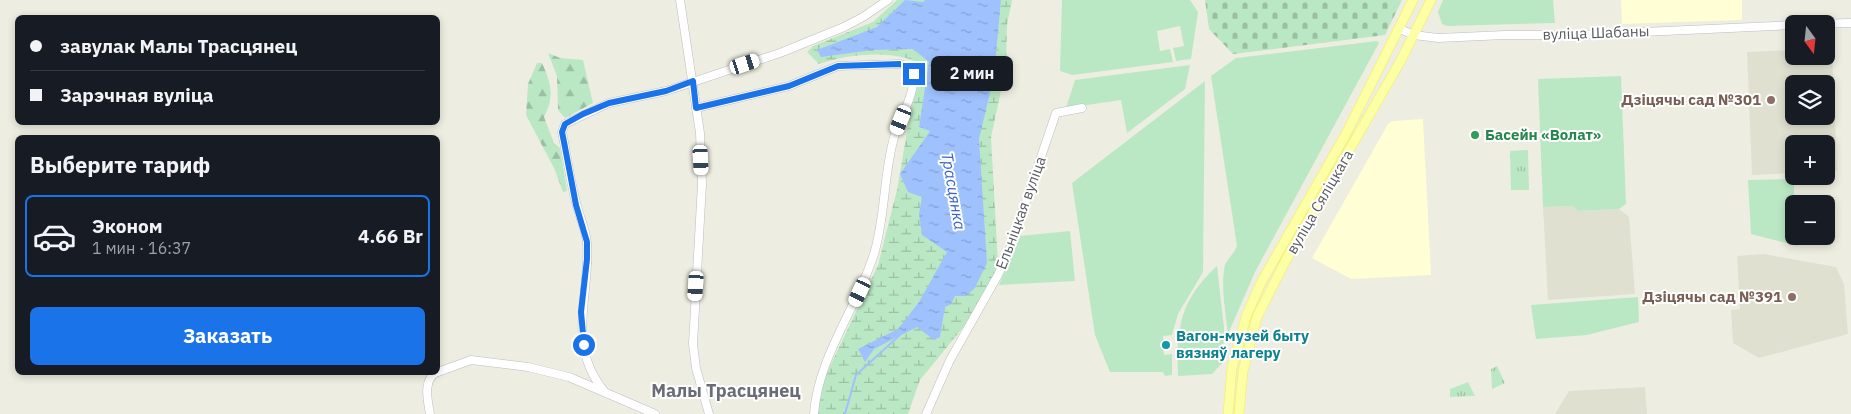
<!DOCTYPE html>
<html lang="ru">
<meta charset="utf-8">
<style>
:root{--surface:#171b24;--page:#242831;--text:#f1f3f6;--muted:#9ea1a6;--line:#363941;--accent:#1a73e8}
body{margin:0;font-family:"IBM Plex Sans",sans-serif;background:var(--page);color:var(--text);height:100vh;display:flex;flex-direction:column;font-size:19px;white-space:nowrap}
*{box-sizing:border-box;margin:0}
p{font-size:16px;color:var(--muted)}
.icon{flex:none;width:28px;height:28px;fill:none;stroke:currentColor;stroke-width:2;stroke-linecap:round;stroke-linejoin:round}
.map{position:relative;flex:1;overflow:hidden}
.sheet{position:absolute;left:15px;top:135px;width:425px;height:240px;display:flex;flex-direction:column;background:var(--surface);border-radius:8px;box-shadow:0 2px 8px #0003}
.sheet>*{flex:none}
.guide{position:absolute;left:15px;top:15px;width:425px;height:110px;border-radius:8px;box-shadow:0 2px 8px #0003;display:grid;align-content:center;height:110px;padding:0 15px;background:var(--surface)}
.needle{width:32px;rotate:165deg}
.controls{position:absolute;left:1785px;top:15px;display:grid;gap:10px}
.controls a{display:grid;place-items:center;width:50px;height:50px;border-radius:8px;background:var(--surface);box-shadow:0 2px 8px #0003;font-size:25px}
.end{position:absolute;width:22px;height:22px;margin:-11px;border:6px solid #1a73e8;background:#fff;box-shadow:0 0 0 2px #fff}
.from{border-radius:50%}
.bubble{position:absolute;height:35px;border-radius:8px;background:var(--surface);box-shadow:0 2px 8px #0003;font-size:16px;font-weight:700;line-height:35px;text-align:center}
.car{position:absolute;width:15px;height:30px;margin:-15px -8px;border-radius:6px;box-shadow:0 0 4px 1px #0007;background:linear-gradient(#fff 24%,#345 0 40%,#fff 0 76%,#345 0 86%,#fff 0)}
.guide b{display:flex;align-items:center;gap:18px;height:48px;font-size:19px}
.guide b+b{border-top:1px solid var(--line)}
.guide i{width:12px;height:12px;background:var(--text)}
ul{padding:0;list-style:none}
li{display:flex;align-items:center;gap:15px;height:82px;margin:0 10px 8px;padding:0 5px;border:2px solid transparent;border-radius:8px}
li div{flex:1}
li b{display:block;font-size:19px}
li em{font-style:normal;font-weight:700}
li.on{border-color:var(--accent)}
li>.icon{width:45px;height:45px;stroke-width:1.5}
h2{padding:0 15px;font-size:22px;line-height:60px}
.cta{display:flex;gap:10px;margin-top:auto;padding:10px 15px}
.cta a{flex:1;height:58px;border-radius:8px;background:var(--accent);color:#fff;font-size:20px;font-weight:700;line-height:58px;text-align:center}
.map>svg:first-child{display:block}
</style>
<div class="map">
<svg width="1851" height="414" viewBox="0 0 1851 414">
<defs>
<pattern id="forest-firs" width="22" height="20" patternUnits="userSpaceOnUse" patternTransform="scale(1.25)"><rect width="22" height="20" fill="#bbe8c4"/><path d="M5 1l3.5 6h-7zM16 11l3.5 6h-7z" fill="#9bbfa3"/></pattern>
<pattern id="wetland-marsh" width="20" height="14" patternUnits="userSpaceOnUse" patternTransform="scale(1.25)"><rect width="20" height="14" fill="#bbe8c4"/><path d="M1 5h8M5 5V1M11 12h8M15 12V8" fill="none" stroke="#9bbfa3"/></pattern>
<pattern id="cemetery-stones" width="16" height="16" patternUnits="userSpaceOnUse" patternTransform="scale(1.25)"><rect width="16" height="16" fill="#bbe8c4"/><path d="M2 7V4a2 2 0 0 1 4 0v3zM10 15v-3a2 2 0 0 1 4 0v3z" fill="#9bbfa3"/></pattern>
<pattern id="park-tufts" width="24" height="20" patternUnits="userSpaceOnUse" patternTransform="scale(1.25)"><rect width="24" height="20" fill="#bbe8c4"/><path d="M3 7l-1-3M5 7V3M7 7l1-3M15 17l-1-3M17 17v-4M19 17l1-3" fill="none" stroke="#9bbfa3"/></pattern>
<pattern id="water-ripples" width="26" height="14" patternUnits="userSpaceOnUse" patternTransform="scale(1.25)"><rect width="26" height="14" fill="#9fc2ff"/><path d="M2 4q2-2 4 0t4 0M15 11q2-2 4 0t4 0" fill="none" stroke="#85a1d2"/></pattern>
</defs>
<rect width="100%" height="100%" fill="#eeede1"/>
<!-- commercial -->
<g fill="#fffed4">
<polygon points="1621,0 1742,0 1742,20 1622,24"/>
<polygon points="1423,119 1431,275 1351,279 1312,258 1388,124 1392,121"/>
</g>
<!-- education -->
<g fill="#e0e0d1" fill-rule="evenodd">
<path d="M1826 48H1832L1837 171H1826V144H1794V173L1752 175 1747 52 1794 50V56H1826ZM1794 84H1826V116H1794Z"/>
<polygon points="1573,206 1578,211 1619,209 1629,217 1635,294 1548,300 1543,207"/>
<polygon points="1764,254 1836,267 1844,284 1848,334 1759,358 1733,343 1731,310 1740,309 1737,256"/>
<polygon points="1645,387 1647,414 1555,414 1569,391"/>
</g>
<!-- grass -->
<g fill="#bbe8c4">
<polygon points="1062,0 1190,0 1198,12 1191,59 1176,61 1173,48 1184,46 1180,26 1157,31 1160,51 1170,49 1173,62 1072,75 1060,71"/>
<polygon points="1443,0 1553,0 1555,23 1447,26 1442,24 1438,12"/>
<path d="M1377 41 1379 43 1255 272 1228 334C1226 314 1221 290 1224 270 1225 259 1234 255 1237 246L1211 76 1236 58Z"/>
<polygon points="1190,65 1185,89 1127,133 1121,100 1066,108 1075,80"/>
<polygon points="1621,76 1626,204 1619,209 1578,211 1573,206 1543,207 1538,79"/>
<polygon points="1205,81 1203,272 1178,314 1172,335 1163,336 1164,355 1172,354 1172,375 1165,376 1163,372 1110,372 1095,335 1072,183"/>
<polygon points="1794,179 1794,236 1798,236 1798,246 1751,234 1748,180"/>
<polygon points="1070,231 1075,281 999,285 1020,236"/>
<path d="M1217 266 1224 328 1223 362 1212 374 1178 376C1176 328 1180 300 1217 266Z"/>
<polygon points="1638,297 1639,322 1587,335 1536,339 1531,305"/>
</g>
<!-- forest -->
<g fill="url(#forest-firs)">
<polygon points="548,53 560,58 583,60 593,103 565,118 558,110 557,76"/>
<path d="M537 63H542C551 83 555 97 544 117L554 143 560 148 567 191 563 192 554 168 526 115 528 84Z"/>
</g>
<!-- wetland -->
<path fill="url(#wetland-marsh)" d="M897 0H1012L1007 25 1006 68 991 137 998 264 979 308 920 380 908 414H817L823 381 878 265 897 190 916 79 915 61C887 50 847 54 819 64L807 52 813 46 873 22Z"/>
<!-- cemetery -->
<polygon fill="url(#cemetery-stones)" points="1205,0 1402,0 1385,35 1233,54 1209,29"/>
<!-- park -->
<g fill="url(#park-tufts)">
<polygon points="1528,150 1529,190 1511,190 1510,151"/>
<polygon points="1497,366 1505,383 1492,389 1491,369"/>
<polygon points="1468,382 1475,396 1450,397 1450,389"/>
</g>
<!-- water -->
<polygon fill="url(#water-ripples)" points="905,0 923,2 925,0 1001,0 994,76 979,139 987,263 975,288 966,296 955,296 951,304 945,307 940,337 934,340 917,327 874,349 865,362 858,349 898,329 919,302 947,252 922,235 919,214 922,197 908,192 900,174 930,131 919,127 929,62 913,49 873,50 821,57 817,50 877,27"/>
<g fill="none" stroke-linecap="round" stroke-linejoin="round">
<!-- stream -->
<polyline stroke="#9fc2ff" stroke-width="2" points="845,414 856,375 900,335"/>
<!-- minor casing -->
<g stroke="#bbbdc4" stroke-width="9">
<g id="minor">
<polyline points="680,0 700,133 702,184 693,344 696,368 709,414"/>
<polyline points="1808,24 1851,23"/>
<polyline points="1400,29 1414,35 1438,38 1505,35 1577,35 1794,25"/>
<path d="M696 108 789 86 838 66 900 64 912 69C919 86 901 117 895 134 883 173 886 215 874 254 857 308 818 357 814 414"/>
<polyline points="438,372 471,360 528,367 569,377 655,414"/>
<path d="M604 391C565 343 591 294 587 243 586 230 580 218 577 206 571 185 568 163 564 142L562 132 565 124 609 103 666 91 780 53 844 27 863 17 888 0"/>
<path d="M430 414C428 401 422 380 437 372"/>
<polyline points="926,414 950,360 998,275 1008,254 1056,113 1082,108"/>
</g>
</g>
<!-- major casing -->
<g stroke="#fbed4c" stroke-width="10">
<g id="major">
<polyline points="1228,414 1232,368 1247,314 1262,281 1346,134 1413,0"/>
<polyline points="1239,414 1243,371 1257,317 1288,256 1400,62 1431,0"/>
</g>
</g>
<!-- minor -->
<use href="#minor" stroke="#fff" stroke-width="8"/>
<!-- major -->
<use href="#major" stroke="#fcffa4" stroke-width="9"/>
</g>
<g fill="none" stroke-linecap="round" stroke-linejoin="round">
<!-- route -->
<polyline stroke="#1a73e8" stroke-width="6" points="584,345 581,312 587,259 587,242 576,205 564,142 562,132 565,124 583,114 609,103 666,91 693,81 696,108 789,86 838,66 900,64 912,69 914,74"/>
</g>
<!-- markers -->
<g fill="#8d6e63" stroke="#fff" stroke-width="2">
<circle cx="1771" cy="100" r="5"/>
<circle cx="1792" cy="297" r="5"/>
</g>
<circle fill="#2e9e5b" stroke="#fff" stroke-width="2" cx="1475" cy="135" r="5"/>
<circle fill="#0f9aa8" stroke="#fff" stroke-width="2" cx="1166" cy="345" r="5"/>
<g text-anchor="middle" stroke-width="4" stroke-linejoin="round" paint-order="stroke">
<!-- street labels -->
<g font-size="15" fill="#595c63" stroke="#fff">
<text transform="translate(1596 33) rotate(-2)" y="5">вуліца Шабаны</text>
<text transform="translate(1320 202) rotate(-60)" y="5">вуліца Сяліцкага</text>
<text transform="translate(1021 213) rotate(-70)" y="5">Ельніцкая вуліца</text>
</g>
<!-- education labels -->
<g font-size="15" font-weight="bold" fill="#785e54" stroke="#fff" text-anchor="end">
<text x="1761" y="105">Дзіцячы сад №301</text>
<text x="1782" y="302">Дзіцячы сад №391</text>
</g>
<!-- leisure labels -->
<g font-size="15" font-weight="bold" fill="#27864d" stroke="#fff" text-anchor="start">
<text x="1485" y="140">Басейн «Волат»</text>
</g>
<!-- culture labels -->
<g font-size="15" font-weight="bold" fill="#0d838f" stroke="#fff" text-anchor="start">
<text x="1176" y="341">Вагон-музей быту<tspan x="1176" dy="17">вязняў лагеру</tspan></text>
</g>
<!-- water labels -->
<g font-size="16" font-style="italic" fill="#3963cb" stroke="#fff">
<text transform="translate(954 191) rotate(80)" y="6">Трасцянка</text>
</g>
<!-- quarter labels -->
<g font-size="18" font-weight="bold" fill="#6a6d75" stroke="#fff">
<text x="726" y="397">Малы Трасцянец</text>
</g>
</g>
</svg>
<div class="controls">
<a><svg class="needle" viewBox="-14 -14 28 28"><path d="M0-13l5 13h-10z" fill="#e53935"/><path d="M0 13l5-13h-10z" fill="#9ea1a6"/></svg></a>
<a><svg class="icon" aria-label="layers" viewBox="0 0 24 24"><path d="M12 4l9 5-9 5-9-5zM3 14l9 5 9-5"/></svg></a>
<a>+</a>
<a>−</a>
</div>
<i class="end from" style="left:584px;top:345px"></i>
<i class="end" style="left:914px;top:74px"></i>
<div class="bubble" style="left:931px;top:56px;width:82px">2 мин</div>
<i class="car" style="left:745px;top:64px;rotate:72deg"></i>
<i class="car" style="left:901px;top:120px;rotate:202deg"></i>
<i class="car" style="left:701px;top:160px;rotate:177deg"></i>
<i class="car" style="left:696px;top:286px;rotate:184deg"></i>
<i class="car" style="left:860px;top:292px;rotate:205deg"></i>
<div class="guide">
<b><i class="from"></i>завулак Малы Трасцянец</b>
<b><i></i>Зарэчная вуліца</b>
</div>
<section class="sheet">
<h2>Выберите тариф</h2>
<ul>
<li class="on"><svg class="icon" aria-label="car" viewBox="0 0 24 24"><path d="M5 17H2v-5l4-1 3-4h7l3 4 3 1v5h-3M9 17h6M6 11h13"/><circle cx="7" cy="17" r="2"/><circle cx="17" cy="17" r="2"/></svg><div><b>Эконом</b><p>1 мин · 16:37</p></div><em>4.66 Br</em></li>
</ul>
<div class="cta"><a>Заказать</a></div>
</section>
</div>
